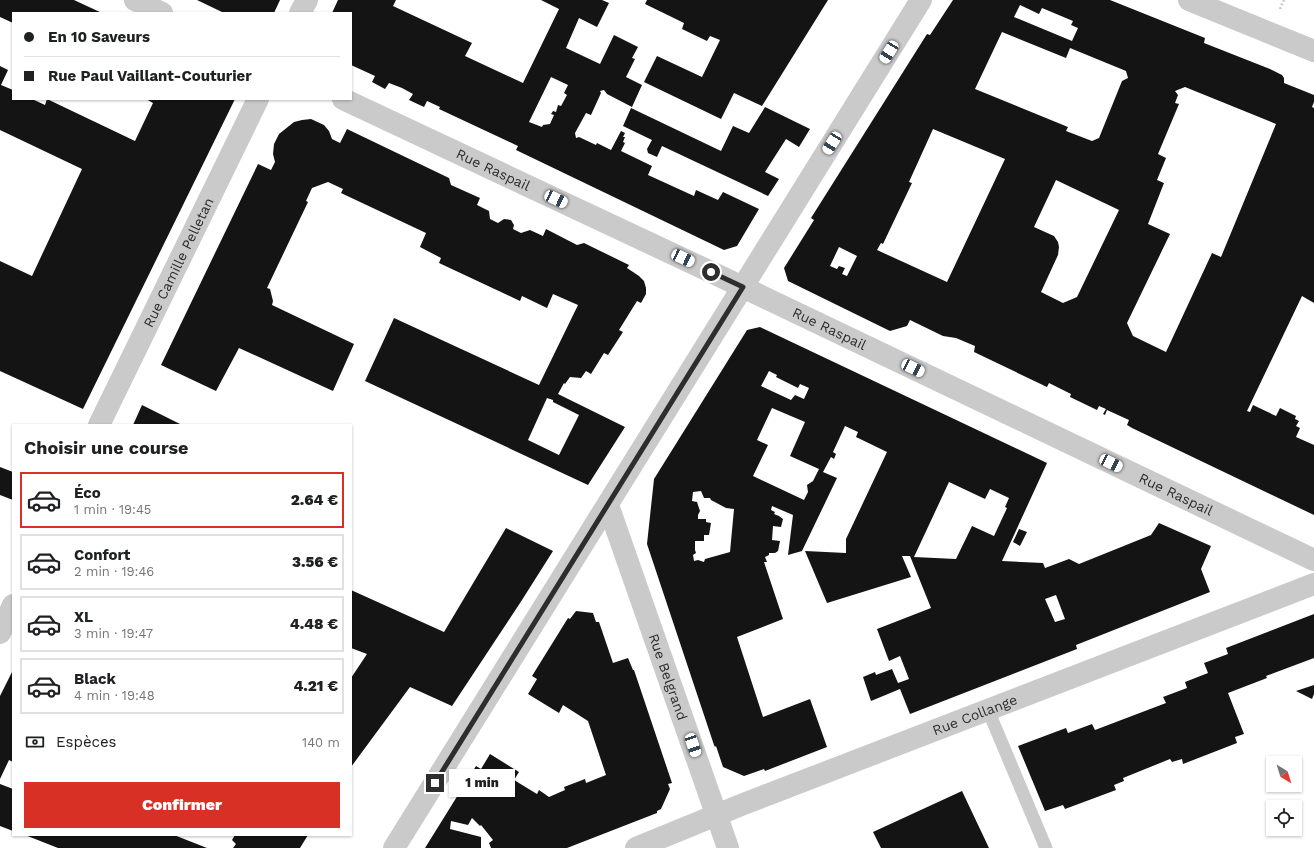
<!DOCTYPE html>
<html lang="fr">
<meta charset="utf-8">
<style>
:root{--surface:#fff;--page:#f6f6f6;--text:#202124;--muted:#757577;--line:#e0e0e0;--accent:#d93025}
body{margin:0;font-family:"Work Sans",sans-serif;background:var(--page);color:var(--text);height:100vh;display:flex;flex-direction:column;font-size:15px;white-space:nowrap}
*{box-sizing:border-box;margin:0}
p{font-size:13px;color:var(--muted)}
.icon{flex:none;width:22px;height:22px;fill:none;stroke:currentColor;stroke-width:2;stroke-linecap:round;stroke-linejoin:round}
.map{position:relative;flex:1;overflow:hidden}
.side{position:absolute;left:12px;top:424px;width:340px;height:412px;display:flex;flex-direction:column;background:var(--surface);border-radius:0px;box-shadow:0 1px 3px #0004}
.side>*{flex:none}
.guide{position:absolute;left:12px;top:12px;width:340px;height:88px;border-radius:0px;box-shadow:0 1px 3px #0004;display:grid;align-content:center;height:88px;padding:0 12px;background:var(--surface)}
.needle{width:26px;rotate:142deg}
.tools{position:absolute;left:1266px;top:756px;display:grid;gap:8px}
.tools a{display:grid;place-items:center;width:36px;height:36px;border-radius:0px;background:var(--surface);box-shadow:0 1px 3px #0004;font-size:20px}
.end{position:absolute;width:18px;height:18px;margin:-9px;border:5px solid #2d2d2d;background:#fff;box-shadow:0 0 0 2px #fff}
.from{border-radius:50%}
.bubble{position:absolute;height:28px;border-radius:0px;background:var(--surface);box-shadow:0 1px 3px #0004;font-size:13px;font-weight:800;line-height:28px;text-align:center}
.car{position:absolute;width:12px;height:24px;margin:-12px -6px;border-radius:5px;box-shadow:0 0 3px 1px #0007;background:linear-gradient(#fff 24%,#345 0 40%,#fff 0 76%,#345 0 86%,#fff 0)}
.guide b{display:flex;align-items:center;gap:14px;height:38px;font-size:15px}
.guide b+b{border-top:1px solid var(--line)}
.guide i{width:10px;height:10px;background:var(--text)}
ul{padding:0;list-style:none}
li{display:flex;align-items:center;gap:12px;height:56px;margin:0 8px 6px;padding:0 4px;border:2px solid var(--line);border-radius:0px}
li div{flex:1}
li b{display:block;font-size:15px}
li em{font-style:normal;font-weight:800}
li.active{border-color:var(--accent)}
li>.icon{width:36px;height:36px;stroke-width:1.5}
h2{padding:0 12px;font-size:18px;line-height:48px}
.pay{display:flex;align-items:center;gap:10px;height:44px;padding:0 12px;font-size:15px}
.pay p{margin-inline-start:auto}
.primary-button{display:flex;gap:8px;margin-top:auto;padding:8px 12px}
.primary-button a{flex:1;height:46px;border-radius:0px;background:var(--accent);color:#fff;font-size:16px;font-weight:800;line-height:46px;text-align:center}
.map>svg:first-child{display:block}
</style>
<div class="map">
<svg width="1314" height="848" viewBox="0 0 1314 848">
<rect width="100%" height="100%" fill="#fff"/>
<!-- building -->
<g fill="#141414" fill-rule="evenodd">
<polygon points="0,0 74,0 102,13 13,13 13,23 0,17"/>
<polygon points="197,0 280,0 274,13 224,13"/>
<path d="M338 0H396L393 6 472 43 465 56 523 83 559 9 541 0H602L609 3 597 27 579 18 566 48 600 64 614 35 638 47 632 58 635 59 626 77 642 85 632 107 607 94 604 90 600 91 601 93 591 115 586 113 575 133 576 138 579 137 596 145 597 143 611 150 621 131 625 133 623 137H625L623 142 625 143 621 151 652 166 648 175 694 196 696 190 718 200 723 192 759 209 737 246 724 250 516 150 518 146 439 109 440 107 427 101 424 107 409 100 413 94 402 88 389 83 385 89 372 82 375 76 351 65V13H332ZM551 77 568 85 564 93 567 95 561 106 558 105 556 112 553 111 551 114 554 115 550 124 543 125 542 127 529 122Z"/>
<polygon points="647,0 828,0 762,106 734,93 721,119 644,82 657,56 702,77 720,40 710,36 707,41 682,29 684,23 645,4"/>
<path d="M953 0H1110L1205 38 1204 43 1270 69 1282 75 1284 78V83L1314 95V102L1312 107 1314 108V303L1302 296 1247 411 1250 412 1253 405 1276 416 1280 408 1296 416 1295 419 1299 421 1296 426 1300 428 1296 437 1314 445V515L1132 428 1127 425 1129 420 1107 410 1105 415 1103 414 1106 409 1099 406 1097 410 1070 397 1071 394 1049 383 1047 387 974 352 975 346 956 338 943 336 910 320 907 326 890 331 788 281 784 268 814 220 811 218 927 34 930 35ZM1020 5 1039 14 1042 8 1073 21 1071 25 1078 28 1072 41 1014 17ZM1002 32 1066 58 1070 48 1126 71 1128 78 1122 81 1099 138 1092 141 1066 131 1068 127 975 89ZM1185 87 1276 124 1221 257 1212 253 1166 352 1133 336 1127 323 1170 234 1148 224 1164 183 1157 180 1166 158 1158 154 1179 104 1175 103 1178 95 1175 91ZM933 129 1005 159 947 282 877 250 881 243 883 244 912 183 909 182ZM1056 180 1119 210 1077 297 1063 303 1041 292 1058 255 1059 247 1058 242 1054 236 1034 227ZM839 247 857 256 847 276 842 274 845 268 839 266 837 269 830 266Z"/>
<polygon points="0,66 8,70 1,85 13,90 13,99 32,99 45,105 47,99 135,141 153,103 146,99 235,99 83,409 0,371 0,261 32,276 82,169 0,130"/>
<polygon points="765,107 810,129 799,147 786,139 765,172 779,179 768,196 662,146 657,157 648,153 647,149 652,140 623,126 631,108 721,151 733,126 749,133"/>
<path d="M311 119 324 125 329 131 332 139 340 143 347 129 449 178 451 185 480 198 477 205 489 211 490 219 498 223 504 219 511 220 514 225 513 229 521 233 530 230 543 236 546 229 577 245 584 243 629 265 627 268 639 276 644 281 646 288V294L641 303 637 301 619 330 623 332 608 355 604 353 591 374 586 371 581 378 570 377 565 384 564 383 558 394 625 427 588 485 365 381 394 318 539 385 578 305 553 294 547 308 522 296 520 301 439 263 441 258 420 247 426 233 341 193 343 189 328 182 312 188 306 201 308 202 267 288 270 289 273 301 272 305 354 344 333 391 239 348 216 391 161 365 258 164 271 170 275 162 273 154 274 144 279 134 294 122 302 120ZM547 398 553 400V402L579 415 559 455 528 440Z"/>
<path d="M760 327 1047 463 1002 561 1043 563 1045 568 1069 559 1079 564 1151 535 1159 523 1211 546 1201 569 1210 592 1076 645 1077 649 910 714 900 689 871 701 863 677 875 672 876 675 892 669 898 683 909 679 900 656 889 661 877 629 931 608 910 556H902L911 577 827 603 805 551 846 553V539L887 452 856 437 858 432 845 426 833 452 836 454 834 459 831 457 823 472 837 478 802 551 788 555 793 515 772 506 771 510 775 512 774 514 779 516 783 519 781 527 773 526 772 540 780 541 778 551 775 553H769V555L765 557 767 562H764L783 619 737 637 763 717 810 699 827 747 765 771 764 769 744 776 723 767 716 746 715 747 714 745 647 544 654 479 747 330ZM769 371 777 375 776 377 798 388 800 384 809 388 804 399 795 395 791 400 761 386ZM772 408 805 422 790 456 819 469 813 481 807 485 808 492 804 500 753 476 768 445 757 440ZM949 482 985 499 990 489 1009 498 1005 507 1007 508 994 536 972 526 956 559 914 557ZM701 491 704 498H710L711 500 726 508 734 509 730 552 705 559 704 562 698 560 694 561 693 555 696 553 695 550V541H704V535H709L711 523 706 522V519H698V515L700 511 697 502 692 501 693 492ZM1056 595 1065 619 1055 622 1045 599Z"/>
<polygon points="142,405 182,425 133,425"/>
<polygon points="0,467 13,472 13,500 0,495"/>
<polygon points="506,528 553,551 522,600 452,706 410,687 351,767 351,678 367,654 351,648 351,590 444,632"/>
<polygon points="1019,529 1027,532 1020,546 1013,542"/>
<polygon points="576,611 593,613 596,622 599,622 613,663 628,658 633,670 634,670 672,783 668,784 670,789 661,809 657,811 657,813 567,848 491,848 489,843 493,840 481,825 480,826 472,818 468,825 451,821 450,829 481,837 481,848 425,848 476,766 481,769 490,754 519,772 514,780 537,794 539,790 549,797 565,790 564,787 585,779 586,783 606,775 588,721 563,705 559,713 528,694 537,679 532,676 568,618 570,619"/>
<polygon points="1314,614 1314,658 1266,676 1267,678 1228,693 1244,734 1235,737 1237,743 1183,764 1182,759 1172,762 1170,759 1123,778 1124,781 1114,785 1116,790 1065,809 1063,805 1045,811 1018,746 1066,728 1068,733 1092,724 1095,730 1166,703 1163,697 1187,688 1185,682 1208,673 1204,663 1228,654 1226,648"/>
<polygon points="13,670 13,762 9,760 0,779 0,696"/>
<polygon points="1314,685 1314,694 1312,699 1296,691"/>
<polygon points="0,784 13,789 13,831 0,826"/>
<polygon points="962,791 989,848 881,848 873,832"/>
<polygon points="25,835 174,835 207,848 58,848"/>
<polygon points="235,835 308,835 300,848 233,848 236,844 232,840"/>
</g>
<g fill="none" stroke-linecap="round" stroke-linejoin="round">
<!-- path -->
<polyline stroke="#cacaca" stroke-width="2.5" stroke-dasharray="2 2" stroke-linecap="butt" points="1280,9 1284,0"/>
<!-- lane -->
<polyline stroke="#cacaca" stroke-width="13" points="988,710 1046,848"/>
<!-- street -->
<g stroke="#cacaca" stroke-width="22">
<polyline points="135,0 162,13"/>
<polyline points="1189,0 1314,51"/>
<polyline points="300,13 307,0"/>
<path id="s1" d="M343 99 711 272 1314 560"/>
<path id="s2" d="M99 425 258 99"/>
<path id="s3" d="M608 505 728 848"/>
<polyline points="0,633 13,605"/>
<polyline points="394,848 921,0"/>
<path id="s4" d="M636 848 741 805 1314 584"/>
</g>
</g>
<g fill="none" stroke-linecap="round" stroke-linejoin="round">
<!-- route -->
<polyline stroke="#2d2d2d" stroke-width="5" points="435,783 743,287 711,272"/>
</g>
<g text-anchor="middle" stroke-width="4" stroke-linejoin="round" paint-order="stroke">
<!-- street labels -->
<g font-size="14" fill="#2d2d2d" stroke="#fff">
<text dy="5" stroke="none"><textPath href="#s1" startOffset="166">Rue Raspail</textPath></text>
<text dy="5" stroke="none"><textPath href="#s2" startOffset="181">Rue Camille Pelletan</textPath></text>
<text dy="5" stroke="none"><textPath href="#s1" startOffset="538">Rue Raspail</textPath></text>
<text dy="5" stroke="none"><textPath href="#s1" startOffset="922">Rue Raspail</textPath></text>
<text dy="5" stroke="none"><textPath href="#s3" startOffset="182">Rue Belgrand</textPath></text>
<text dy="5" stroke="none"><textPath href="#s4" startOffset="364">Rue Collange</textPath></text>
</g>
</g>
</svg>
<div class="tools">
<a><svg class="needle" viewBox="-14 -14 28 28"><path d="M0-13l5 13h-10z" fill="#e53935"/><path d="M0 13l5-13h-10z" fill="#757577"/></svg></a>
<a><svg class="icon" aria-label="locate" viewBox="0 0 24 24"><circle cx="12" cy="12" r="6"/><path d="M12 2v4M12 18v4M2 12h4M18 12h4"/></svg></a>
</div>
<i class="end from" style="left:711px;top:272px"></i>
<i class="end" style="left:435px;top:783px"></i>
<div class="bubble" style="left:449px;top:769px;width:66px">1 min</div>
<i class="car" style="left:889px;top:52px;rotate:212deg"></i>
<i class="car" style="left:832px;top:143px;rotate:212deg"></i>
<i class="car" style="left:556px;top:199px;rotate:115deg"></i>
<i class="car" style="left:683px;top:258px;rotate:115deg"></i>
<i class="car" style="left:913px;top:368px;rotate:116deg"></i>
<i class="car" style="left:1111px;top:463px;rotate:116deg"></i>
<i class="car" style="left:693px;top:745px;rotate:161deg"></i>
<div class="guide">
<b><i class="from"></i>En 10 Saveurs</b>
<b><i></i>Rue Paul Vaillant-Couturier</b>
</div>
<section class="side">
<h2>Choisir une course</h2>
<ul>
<li class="active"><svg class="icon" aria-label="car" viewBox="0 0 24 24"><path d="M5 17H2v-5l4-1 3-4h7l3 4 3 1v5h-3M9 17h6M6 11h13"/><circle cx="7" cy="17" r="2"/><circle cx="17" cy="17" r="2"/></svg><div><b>Éco</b><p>1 min · 19:45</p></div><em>2.64 €</em></li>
<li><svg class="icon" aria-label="car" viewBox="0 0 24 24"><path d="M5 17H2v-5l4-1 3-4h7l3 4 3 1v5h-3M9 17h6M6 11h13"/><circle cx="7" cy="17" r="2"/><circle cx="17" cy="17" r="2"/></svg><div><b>Confort</b><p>2 min · 19:46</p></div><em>3.56 €</em></li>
<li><svg class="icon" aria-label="car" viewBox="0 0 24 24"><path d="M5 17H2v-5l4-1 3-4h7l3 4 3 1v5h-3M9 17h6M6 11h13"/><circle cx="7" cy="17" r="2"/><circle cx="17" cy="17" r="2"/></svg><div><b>XL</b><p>3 min · 19:47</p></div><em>4.48 €</em></li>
<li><svg class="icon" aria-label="car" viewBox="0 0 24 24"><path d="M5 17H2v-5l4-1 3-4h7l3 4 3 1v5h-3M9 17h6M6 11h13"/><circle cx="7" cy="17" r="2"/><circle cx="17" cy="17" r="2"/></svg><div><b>Black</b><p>4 min · 19:48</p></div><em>4.21 €</em></li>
</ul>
<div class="pay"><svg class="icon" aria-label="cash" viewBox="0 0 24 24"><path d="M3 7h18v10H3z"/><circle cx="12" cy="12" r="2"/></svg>Espèces<p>140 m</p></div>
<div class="primary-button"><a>Confirmer</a></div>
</section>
</div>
